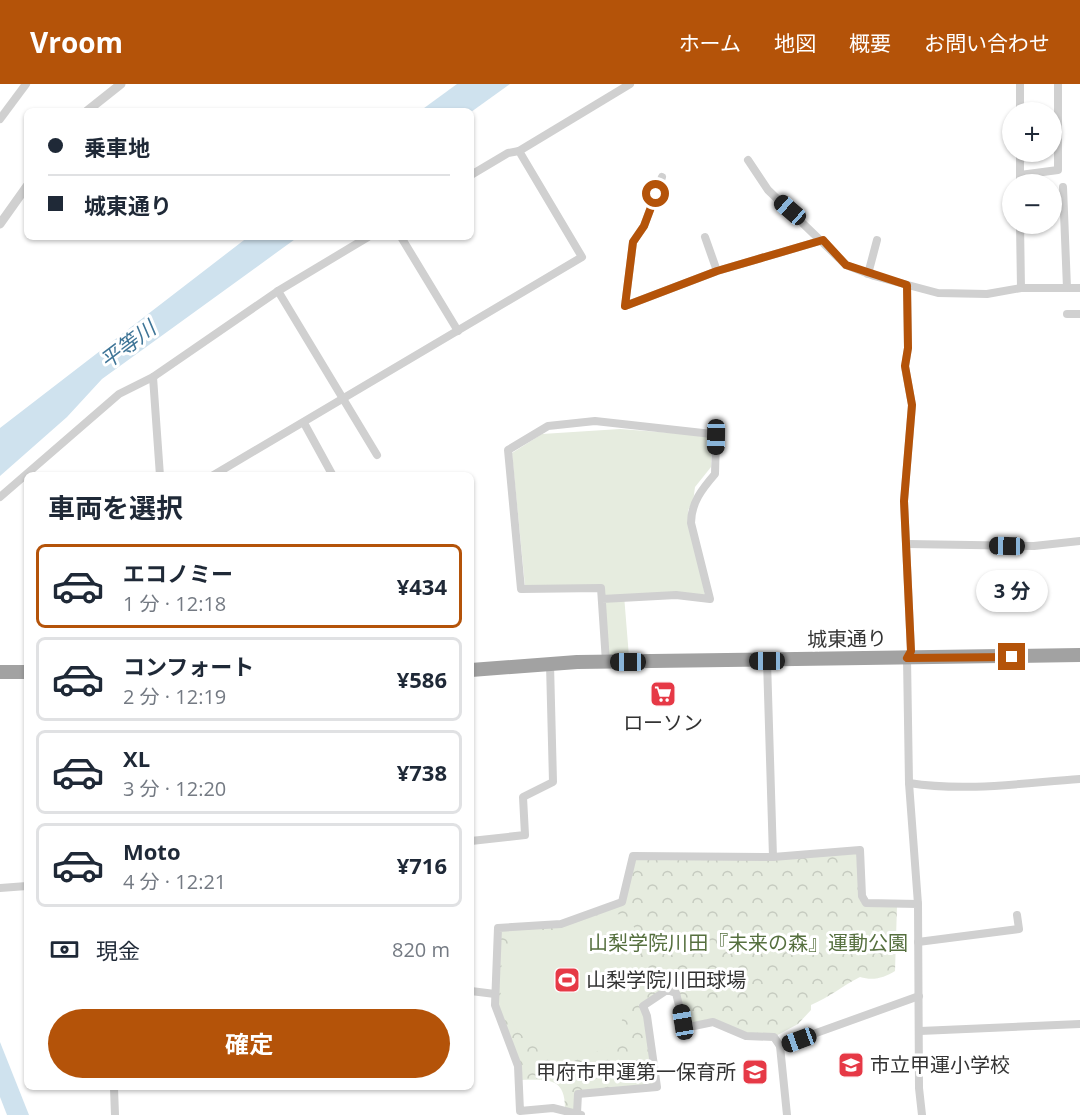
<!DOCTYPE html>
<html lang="ja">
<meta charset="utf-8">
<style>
:root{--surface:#fff;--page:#f2f2f3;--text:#1f2937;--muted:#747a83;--line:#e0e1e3;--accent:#b45309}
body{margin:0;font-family:"Open Sans","Noto Sans JP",sans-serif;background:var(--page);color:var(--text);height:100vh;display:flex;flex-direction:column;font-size:22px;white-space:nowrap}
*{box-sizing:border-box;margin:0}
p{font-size:20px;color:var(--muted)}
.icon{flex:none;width:33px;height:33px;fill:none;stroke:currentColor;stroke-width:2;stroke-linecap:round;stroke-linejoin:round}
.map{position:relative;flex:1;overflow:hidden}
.side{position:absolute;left:24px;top:388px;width:450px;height:618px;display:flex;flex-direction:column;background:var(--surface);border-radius:9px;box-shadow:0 2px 4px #0004}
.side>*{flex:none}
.banner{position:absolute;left:24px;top:24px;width:450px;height:132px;border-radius:9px;box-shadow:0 2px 4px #0004;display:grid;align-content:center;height:132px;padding:0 24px;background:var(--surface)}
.fabs{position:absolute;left:1002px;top:18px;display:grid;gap:12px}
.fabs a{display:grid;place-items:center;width:60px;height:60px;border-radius:50%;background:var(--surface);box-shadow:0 2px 4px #0004;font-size:30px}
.end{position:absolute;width:27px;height:27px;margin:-14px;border:8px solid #b45309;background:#fff;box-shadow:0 0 0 3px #fff}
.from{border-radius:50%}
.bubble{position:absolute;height:42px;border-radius:21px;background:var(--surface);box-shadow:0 2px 4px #0004;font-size:20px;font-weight:700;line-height:42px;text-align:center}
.car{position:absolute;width:18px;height:36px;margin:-18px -9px;border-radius:8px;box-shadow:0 0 4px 2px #0007;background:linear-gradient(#222 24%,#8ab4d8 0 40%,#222 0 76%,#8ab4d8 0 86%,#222 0)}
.banner b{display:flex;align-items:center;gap:21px;height:57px;font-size:22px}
.banner b+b{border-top:2px solid var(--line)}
.banner i{width:15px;height:15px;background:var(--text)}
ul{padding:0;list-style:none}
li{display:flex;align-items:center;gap:18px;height:84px;margin:0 12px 9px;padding:0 12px;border:3px solid var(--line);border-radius:9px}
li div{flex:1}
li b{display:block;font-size:22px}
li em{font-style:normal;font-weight:700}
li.active{border-color:var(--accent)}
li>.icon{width:54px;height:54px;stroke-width:1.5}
h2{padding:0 24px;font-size:27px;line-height:72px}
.pay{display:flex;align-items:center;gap:15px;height:66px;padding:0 24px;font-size:22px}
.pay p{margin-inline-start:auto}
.primary-button{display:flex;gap:12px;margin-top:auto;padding:12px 24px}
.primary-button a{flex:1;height:69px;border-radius:36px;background:var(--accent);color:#fff;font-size:24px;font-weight:700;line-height:69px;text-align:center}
header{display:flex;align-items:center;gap:36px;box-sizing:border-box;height:84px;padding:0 30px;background:var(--accent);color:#fff}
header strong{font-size:28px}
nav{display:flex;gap:33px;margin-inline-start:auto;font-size:21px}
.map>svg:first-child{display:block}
</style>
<header>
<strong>Vroom</strong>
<nav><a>ホーム</a><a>地図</a><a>概要</a><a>お問い合わせ</a></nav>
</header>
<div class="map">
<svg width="1080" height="1031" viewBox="0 0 1080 1031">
<defs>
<pattern id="park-crowns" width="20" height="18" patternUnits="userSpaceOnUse" patternTransform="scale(1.5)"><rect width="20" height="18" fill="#e6ecdf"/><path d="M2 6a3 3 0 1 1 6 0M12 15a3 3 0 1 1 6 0" fill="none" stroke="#c6cbc0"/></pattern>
</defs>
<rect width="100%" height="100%" fill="#fff"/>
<!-- park -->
<path fill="url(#park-crowns)" d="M860 766 861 818 864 821 897 822 895 887C884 894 873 897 860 893 842 902 830 913 811 921V926L798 940 774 953 746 952 713 938 689 943 683 938 676 909 667 906 643 923 657 1003 578 1010 577 1029 565 1024C565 992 546 996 520 996L495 921 498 844 561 840 622 818 633 772 773 773Z"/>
<!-- pitch -->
<g fill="#e6ecdf">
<polygon points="620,345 711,352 711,383 695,403 693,418 688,426 705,511 624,511 629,573 608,573 603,501 525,502 512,369 542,350"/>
<path d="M623 830 639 849 636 889 615 960C602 966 589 972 575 972 517 974 480 908 511 860L585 837 586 832Z"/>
</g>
<!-- water -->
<g fill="#cfe2ee">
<polygon points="457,0 510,0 471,28 420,27"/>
<polygon points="248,153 298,153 102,295 67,333 0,392 0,344"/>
<polygon points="0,958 29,1031 7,1031 0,1013"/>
</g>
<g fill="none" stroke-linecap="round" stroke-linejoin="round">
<!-- minor -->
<g stroke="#d0d0d0" stroke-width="8">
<polyline points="1020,28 1020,0"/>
<polyline points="0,35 26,0"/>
<polyline points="519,67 630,0"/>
<polyline points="1020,68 1020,100"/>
<polyline points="748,76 768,106 846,181 874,192 938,209 987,210 1021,204 1080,204"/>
<polyline points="1020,91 1058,86 1058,0"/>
<polyline points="662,93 644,142 633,158 625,222 717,187 823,156"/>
<polyline points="1063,103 1067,204"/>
<polyline points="1020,140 1021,204"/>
<polyline points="401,153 458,247"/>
<polyline points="705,153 717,187"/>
<polyline points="868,190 877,156"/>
<path d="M907 201 908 264 905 283 912 321 904 417 911 567 907 574 909 699C966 708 1023 699 1080 695"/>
<polyline points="278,207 377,371"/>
<polyline points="1067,230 1080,230"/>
<polyline points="153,293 278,207 368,153"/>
<polyline points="304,339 333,392"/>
<polyline points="212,392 582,173 519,67 508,69 471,91"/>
<polyline points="0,413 119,310 153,293 160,392"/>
<polyline points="907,460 1034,462 1080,457"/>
<path d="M602 515 676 511 710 515 691 439C691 419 702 405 715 390L716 353 712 350 595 337 548 342 508 366 521 505 601 504 606 578"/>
<polyline points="767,577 773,773"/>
<polyline points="909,699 918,820"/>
<polyline points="471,757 525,751 523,713 553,698 550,580"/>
<polyline points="0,804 27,802"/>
<polyline points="918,858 1019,845 1017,831"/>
<polyline points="471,907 495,910"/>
<polyline points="920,947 1080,940"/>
<polyline points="114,1004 115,1031"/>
<polyline points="577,1029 578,1010 657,1003 647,932 643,922 667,906 676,909 683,938 689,943 713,938 746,952 774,953 780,962"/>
<polyline points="581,1031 553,1024 520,1027 518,982 495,921 498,844 561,840 622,818 633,772 773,773 860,766 862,812 866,819 918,820 919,1004 922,1031"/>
<polyline points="787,1031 780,962 919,912"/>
</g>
<!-- tertiary -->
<g stroke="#d0d0d0" stroke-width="9">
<polyline points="87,27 121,0"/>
<polyline points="0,140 27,102"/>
</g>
<!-- trunk -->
<g stroke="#a2a2a2" stroke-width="14">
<polyline points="471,586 577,578 1080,571"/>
<polyline points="0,588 27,588"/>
</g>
</g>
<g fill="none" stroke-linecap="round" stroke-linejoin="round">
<!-- route -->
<polyline stroke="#b45309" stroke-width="8" points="656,110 644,142 633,158 625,222 717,187 823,156 846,181 907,201 908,264 905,282 912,321 904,417 911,567 907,574 1012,573"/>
</g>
<!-- icons -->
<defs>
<g id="supermarket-square" transform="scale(1.35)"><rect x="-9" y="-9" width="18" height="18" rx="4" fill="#e63946" stroke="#fff"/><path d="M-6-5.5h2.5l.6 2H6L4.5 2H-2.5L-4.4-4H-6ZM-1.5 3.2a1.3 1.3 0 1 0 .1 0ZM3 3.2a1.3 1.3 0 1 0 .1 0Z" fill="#fff"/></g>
<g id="stadium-square" transform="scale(1.35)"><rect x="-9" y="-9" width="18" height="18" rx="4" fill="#e63946" stroke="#fff"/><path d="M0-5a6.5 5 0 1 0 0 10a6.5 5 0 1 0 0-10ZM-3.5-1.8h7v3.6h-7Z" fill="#fff"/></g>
<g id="school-square" transform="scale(1.35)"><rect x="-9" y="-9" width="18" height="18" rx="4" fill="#e63946" stroke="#fff"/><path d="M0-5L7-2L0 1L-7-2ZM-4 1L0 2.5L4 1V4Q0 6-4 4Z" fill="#fff"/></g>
</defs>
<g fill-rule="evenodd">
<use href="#supermarket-square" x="663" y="610"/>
<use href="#stadium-square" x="567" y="896"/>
<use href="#school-square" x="851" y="981"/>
<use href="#school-square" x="755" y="988"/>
</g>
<g text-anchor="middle" stroke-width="6" stroke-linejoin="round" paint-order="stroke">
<!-- street labels -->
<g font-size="20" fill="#333" stroke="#fff">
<text transform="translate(847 555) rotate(-1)" y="7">城東通り</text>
</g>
<!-- poi labels -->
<g font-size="20" fill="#333" stroke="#fff" text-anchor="start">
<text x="663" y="646" text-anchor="middle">ローソン</text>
<text x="586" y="903">山梨学院川田球場</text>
<text x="870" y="988">市立甲運小学校</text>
<text x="736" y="995" text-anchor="end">甲府市甲運第一保育所</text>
</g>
<!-- park labels -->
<g font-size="20" fill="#56703f" stroke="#fff">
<text x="748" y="866">山梨学院川田『未来の森』運動公園</text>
</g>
<!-- water labels -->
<g font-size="21" font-style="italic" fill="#3f7597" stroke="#fff">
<text transform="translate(128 261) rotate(-37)" y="7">平等川</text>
</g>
</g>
</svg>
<div class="fabs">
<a>+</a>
<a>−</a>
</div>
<i class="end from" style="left:656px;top:110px"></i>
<i class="end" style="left:1012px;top:573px"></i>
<div class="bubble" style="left:976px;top:486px;width:72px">3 分</div>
<i class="car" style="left:790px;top:126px;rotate:311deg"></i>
<i class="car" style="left:716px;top:353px;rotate:181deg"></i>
<i class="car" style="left:1007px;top:462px;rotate:271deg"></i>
<i class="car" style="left:767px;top:577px;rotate:270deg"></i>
<i class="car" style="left:628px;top:578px;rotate:270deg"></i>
<i class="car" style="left:683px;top:938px;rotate:351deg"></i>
<i class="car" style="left:799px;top:956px;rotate:250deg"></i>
<div class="banner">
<b><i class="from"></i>乗車地</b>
<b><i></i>城東通り</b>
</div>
<section class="side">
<h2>車両を選択</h2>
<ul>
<li class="active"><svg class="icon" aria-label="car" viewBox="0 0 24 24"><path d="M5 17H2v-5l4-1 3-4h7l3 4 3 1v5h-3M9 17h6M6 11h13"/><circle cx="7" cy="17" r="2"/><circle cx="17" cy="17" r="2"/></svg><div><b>エコノミー</b><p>1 分 · 12:18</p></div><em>¥434</em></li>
<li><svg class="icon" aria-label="car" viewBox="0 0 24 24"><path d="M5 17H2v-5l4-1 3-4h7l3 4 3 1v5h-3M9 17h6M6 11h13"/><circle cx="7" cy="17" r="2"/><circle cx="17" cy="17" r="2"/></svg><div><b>コンフォート</b><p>2 分 · 12:19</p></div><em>¥586</em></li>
<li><svg class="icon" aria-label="car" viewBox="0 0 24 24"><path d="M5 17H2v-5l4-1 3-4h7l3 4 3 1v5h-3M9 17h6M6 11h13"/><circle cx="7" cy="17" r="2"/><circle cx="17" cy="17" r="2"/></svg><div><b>XL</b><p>3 分 · 12:20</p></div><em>¥738</em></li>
<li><svg class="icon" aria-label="car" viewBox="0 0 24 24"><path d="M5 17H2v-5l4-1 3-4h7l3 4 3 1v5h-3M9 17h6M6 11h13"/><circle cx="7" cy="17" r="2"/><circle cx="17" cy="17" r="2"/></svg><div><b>Moto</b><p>4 分 · 12:21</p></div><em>¥716</em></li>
</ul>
<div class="pay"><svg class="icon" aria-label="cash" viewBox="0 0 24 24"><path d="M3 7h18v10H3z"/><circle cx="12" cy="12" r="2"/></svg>現金<p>820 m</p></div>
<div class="primary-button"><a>確定</a></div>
</section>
</div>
